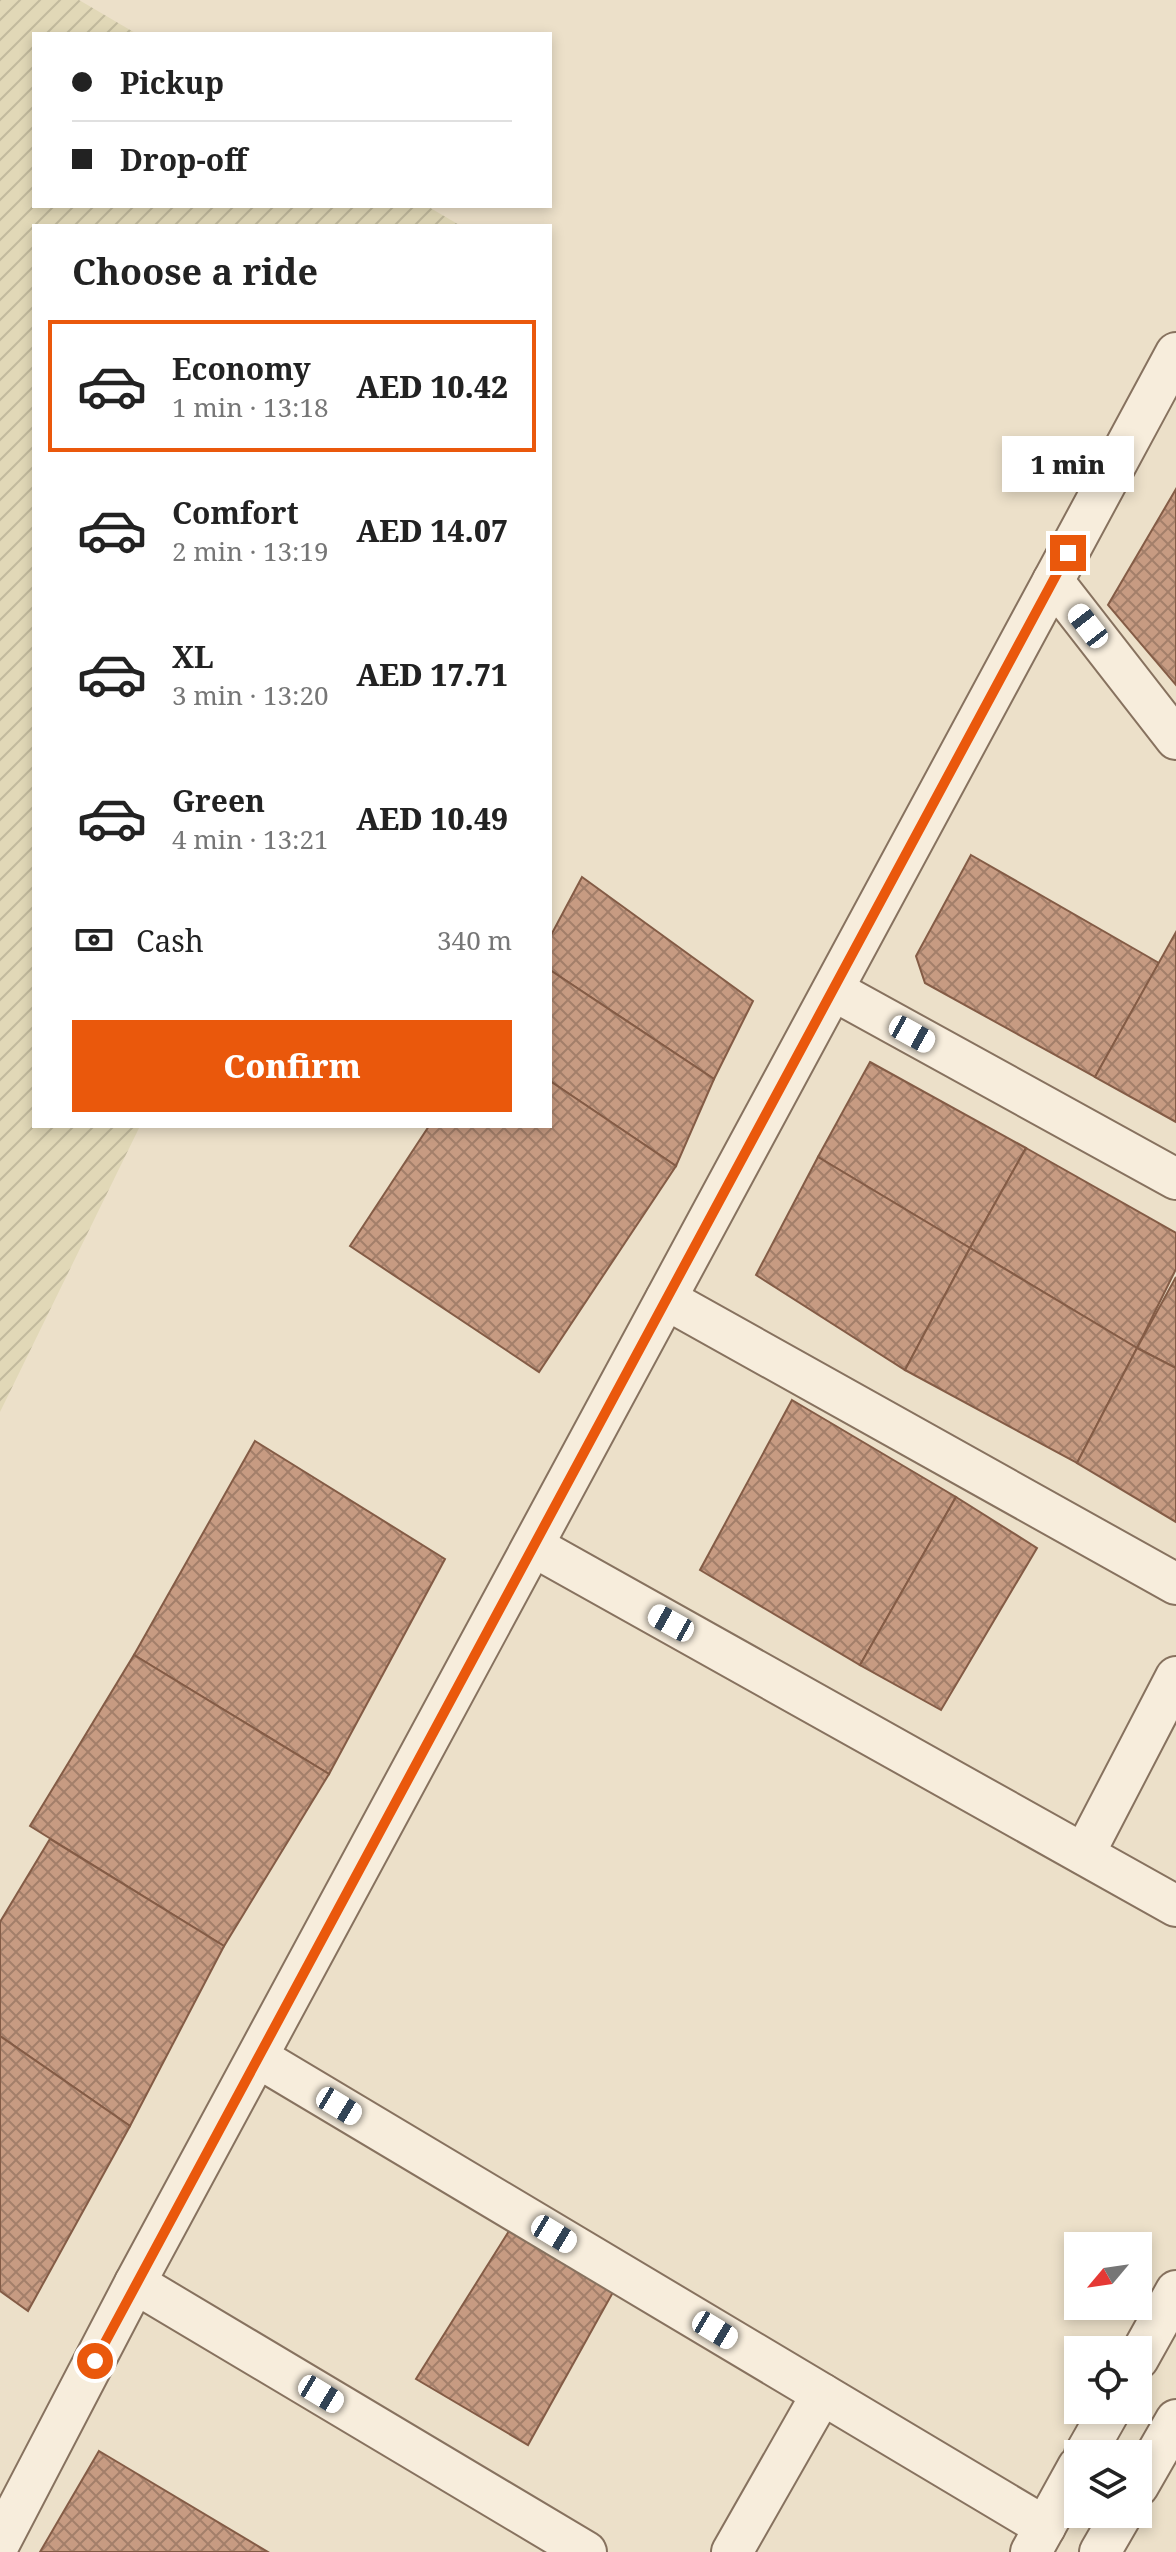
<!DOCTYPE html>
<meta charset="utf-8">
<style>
:root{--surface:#fff;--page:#f6f6f6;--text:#222;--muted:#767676;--line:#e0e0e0;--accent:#ea580c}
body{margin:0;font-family:"Noto Serif",serif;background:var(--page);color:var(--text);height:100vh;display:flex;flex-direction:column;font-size:30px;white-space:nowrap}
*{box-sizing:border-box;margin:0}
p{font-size:26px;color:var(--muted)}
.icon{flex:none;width:44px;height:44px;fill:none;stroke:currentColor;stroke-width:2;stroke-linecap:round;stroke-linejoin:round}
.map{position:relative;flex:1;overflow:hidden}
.sheet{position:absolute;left:32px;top:224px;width:520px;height:904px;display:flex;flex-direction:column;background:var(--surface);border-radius:0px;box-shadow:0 4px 12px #0003}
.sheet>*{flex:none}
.banner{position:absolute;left:32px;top:32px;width:520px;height:176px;border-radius:0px;box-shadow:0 4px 12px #0003;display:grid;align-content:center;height:176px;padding:0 40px;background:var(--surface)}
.needle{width:52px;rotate:241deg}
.tools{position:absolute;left:1064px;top:2232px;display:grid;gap:16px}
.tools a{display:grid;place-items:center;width:88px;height:88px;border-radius:0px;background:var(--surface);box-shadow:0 4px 12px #0003;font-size:40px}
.end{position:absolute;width:36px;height:36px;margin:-18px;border:10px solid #ea580c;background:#fff;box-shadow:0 0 0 4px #fff}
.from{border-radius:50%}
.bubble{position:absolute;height:56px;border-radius:0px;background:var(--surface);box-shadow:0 4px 12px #0003;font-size:26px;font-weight:800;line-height:56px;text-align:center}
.car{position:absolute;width:24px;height:48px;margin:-24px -12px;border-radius:10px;box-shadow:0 0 6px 2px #0007;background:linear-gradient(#fff 24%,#345 0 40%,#fff 0 76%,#345 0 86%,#fff 0)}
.banner b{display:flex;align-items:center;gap:28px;height:76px;font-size:30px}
.banner b+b{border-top:2px solid var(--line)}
.banner i{width:20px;height:20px;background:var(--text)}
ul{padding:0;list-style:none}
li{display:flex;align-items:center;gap:24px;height:132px;margin:0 16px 12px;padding:0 24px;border:4px solid transparent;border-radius:0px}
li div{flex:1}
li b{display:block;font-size:30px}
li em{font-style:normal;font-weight:800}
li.current{border-color:var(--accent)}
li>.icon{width:72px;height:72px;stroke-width:1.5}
h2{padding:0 40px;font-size:36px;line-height:96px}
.pay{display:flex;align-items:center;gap:20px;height:88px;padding:0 40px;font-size:30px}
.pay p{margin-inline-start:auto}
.primary-button{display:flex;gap:16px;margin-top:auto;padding:16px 40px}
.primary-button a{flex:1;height:92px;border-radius:0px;background:var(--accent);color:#fff;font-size:32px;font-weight:800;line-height:92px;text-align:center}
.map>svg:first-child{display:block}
</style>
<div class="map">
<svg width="1176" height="2552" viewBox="0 0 1176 2552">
<defs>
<pattern id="farmland-furrows" width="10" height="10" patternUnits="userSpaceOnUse" patternTransform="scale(2)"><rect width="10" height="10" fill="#e1d8b7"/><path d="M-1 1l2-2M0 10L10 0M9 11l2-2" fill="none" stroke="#c2ba9d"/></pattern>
<pattern id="building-cross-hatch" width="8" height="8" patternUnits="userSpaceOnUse" patternTransform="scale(2)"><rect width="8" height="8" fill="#c79b82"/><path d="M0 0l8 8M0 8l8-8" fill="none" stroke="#a37f6a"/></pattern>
</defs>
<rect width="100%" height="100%" fill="#ece0c9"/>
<!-- farmland -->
<polygon fill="url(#farmland-furrows)" points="0,0 79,0 137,34 34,34 34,206 427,206 461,226 34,226 34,1126 140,1126 0,1412"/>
<!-- building -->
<g fill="url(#building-cross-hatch)" stroke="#845c46" stroke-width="2">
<polygon points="1176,489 1176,685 1108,605"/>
<polygon points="971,855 1159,963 1095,1077 925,983 916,956"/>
<polygon points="582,877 753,1001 714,1079 550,970 550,937"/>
<polygon points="1176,932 1176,1122 1095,1077"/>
<polygon points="550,970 714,1079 676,1166 550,1081"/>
<polygon points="870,1062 1026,1148 970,1248 818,1157"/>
<polygon points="550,1081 676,1166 539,1372 350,1246 429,1126 550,1126"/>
<polygon points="1026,1148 1176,1233 1176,1269 1137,1348 970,1248"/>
<polygon points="818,1157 970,1248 905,1370 756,1275"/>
<polygon points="970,1248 1137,1348 1077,1463 905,1370"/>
<polygon points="1176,1277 1176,1368 1137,1348"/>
<polygon points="1137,1348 1176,1368 1176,1522 1077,1463"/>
<polygon points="792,1400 956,1497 860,1665 700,1570"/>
<polygon points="255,1441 445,1559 329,1774 134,1655"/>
<polygon points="956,1497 1037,1548 941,1710 860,1665"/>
<polygon points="134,1655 329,1774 224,1946 30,1826"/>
<polygon points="50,1839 224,1946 130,2126 0,2036 0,1922"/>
<polygon points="0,2036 130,2126 28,2311 0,2291"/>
<polygon points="509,2231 617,2285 528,2445 416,2379"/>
<polygon points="99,2451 268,2552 40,2552"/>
</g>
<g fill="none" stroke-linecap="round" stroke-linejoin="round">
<!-- minor casing -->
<g stroke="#87725f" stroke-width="44">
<g id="minor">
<polyline points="1053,581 1176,739"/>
<polyline points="833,990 1176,1179"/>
<polyline points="666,1299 1176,1584"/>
<polyline points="533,1546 1176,1906"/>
<polyline points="1084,1854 1176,1677"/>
<polyline points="259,2058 1045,2527"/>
<polyline points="135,2283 586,2552"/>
<polyline points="1138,2359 1176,2291"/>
<polyline points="1085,2454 1110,2410"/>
<polyline points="1138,2486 1176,2420"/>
<polyline points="0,2542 135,2283 1176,353"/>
<polyline points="732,2552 822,2394"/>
<polyline points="1031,2552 1078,2467"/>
<polyline points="1100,2552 1122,2514"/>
</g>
</g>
<!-- minor -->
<use href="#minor" stroke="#f7eddc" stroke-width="40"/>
</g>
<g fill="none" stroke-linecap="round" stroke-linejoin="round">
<!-- route -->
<polyline stroke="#ea580c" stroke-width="10" points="95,2361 1068,553"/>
</g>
</svg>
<div class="tools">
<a><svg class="needle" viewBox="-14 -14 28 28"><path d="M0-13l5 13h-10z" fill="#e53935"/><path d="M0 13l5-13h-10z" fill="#767676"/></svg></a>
<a><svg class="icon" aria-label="locate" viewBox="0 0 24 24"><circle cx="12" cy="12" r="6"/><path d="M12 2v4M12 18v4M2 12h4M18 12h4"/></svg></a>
<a><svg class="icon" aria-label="layers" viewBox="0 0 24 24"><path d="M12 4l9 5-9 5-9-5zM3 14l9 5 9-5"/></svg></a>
</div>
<i class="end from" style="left:95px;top:2361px"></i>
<i class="end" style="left:1068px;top:553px"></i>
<div class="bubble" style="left:1002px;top:436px;width:132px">1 min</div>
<i class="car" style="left:1088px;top:626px;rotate:322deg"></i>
<i class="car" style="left:912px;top:1034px;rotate:119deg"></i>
<i class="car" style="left:671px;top:1623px;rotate:299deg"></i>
<i class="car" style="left:339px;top:2106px;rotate:121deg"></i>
<i class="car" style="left:554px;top:2234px;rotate:121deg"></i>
<i class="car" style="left:715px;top:2330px;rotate:121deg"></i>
<i class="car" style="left:321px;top:2394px;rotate:121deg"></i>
<div class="banner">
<b><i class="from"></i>Pickup</b>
<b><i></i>Drop-off</b>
</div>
<section class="sheet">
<h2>Choose a ride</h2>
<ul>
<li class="current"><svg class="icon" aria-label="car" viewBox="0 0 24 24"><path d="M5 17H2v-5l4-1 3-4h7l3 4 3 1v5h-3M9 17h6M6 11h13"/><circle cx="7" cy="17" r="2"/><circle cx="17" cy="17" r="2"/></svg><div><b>Economy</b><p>1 min · 13:18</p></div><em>AED 10.42</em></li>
<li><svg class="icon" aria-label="car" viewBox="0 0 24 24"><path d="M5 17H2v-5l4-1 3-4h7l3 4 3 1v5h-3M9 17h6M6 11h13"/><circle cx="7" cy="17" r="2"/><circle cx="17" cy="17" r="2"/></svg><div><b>Comfort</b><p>2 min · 13:19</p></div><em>AED 14.07</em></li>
<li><svg class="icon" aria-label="car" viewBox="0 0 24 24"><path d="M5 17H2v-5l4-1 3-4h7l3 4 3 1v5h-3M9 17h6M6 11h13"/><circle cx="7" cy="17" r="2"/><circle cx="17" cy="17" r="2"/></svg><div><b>XL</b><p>3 min · 13:20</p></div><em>AED 17.71</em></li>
<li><svg class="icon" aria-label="car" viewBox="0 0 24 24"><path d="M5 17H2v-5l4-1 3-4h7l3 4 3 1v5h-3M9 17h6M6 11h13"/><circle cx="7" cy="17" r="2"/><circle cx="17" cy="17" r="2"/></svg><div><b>Green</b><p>4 min · 13:21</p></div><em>AED 10.49</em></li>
</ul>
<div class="pay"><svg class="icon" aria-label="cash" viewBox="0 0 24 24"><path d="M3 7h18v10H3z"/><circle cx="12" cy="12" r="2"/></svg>Cash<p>340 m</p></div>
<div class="primary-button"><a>Confirm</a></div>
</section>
</div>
